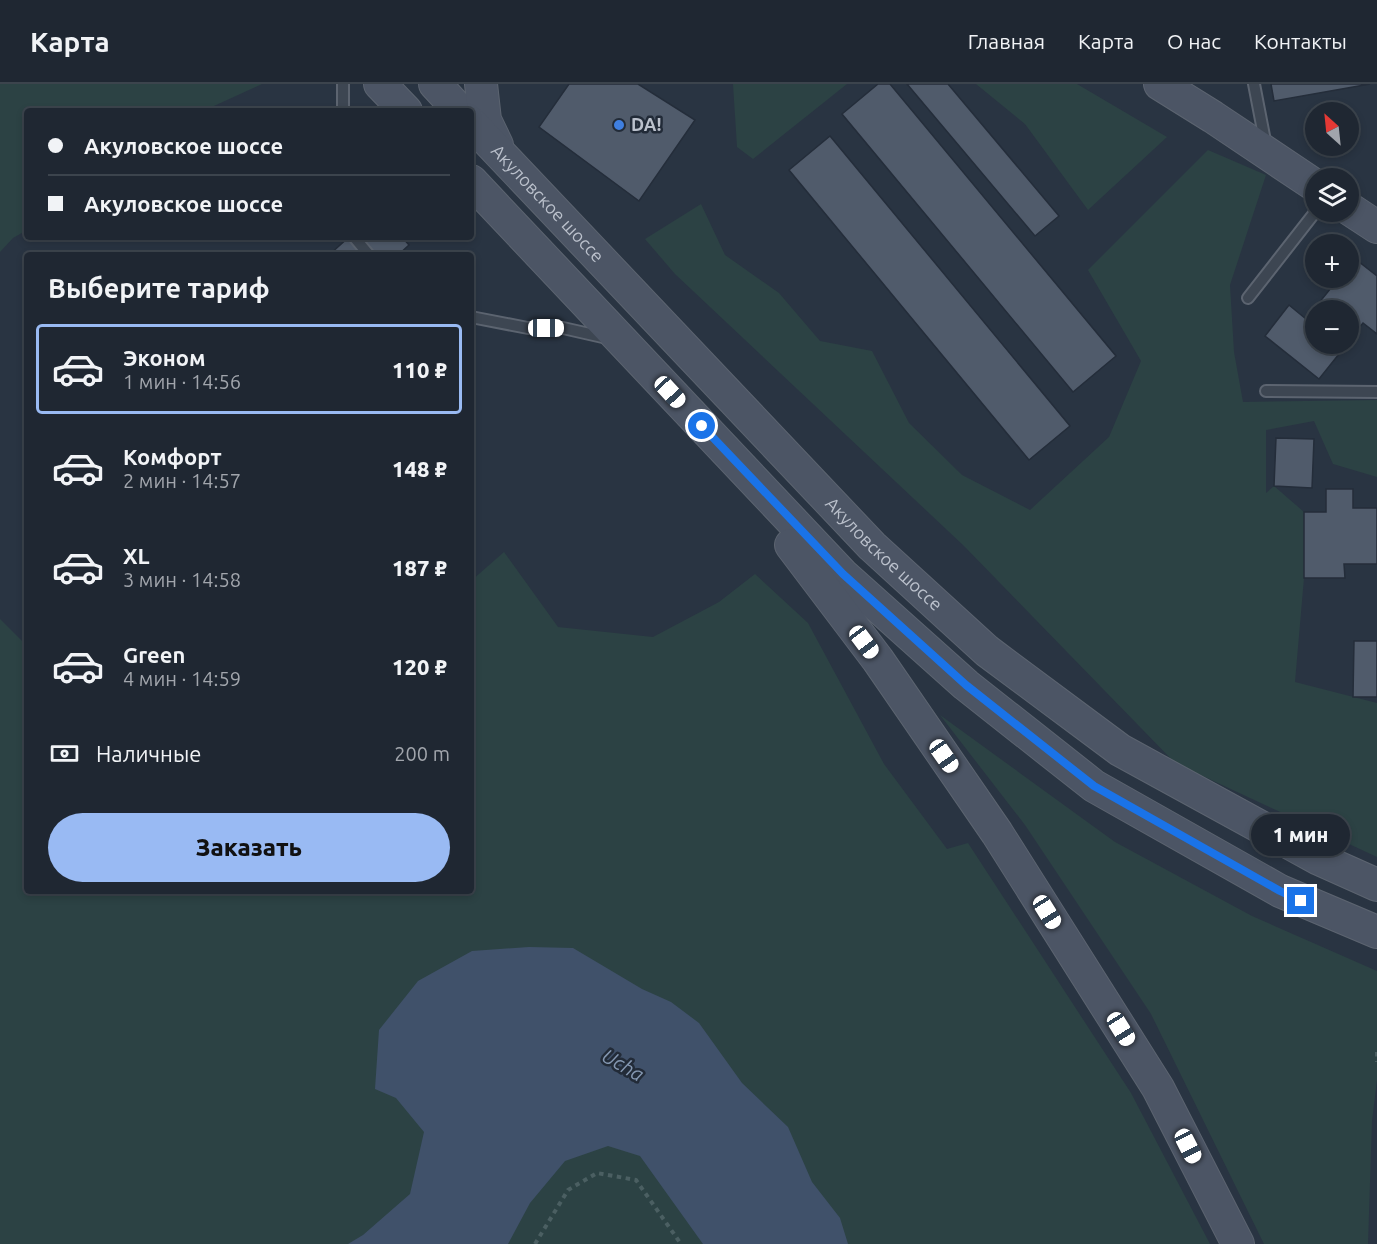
<!DOCTYPE html>
<html lang="ru">
<meta charset="utf-8">
<style>
:root{--surface:#1f2732;--page:#272f3a;--text:#f1f3f6;--muted:#a1a5ac;--line:#3c444d;--accent:#99baf3}
body{margin:0;font-family:Ubuntu,sans-serif;background:var(--page);color:var(--text);height:100vh;display:flex;flex-direction:column;font-size:22px;white-space:nowrap}
*{box-sizing:border-box;margin:0}
p{font-size:20px;color:var(--muted)}
.icon{flex:none;width:33px;height:33px;fill:none;stroke:currentColor;stroke-width:2;stroke-linecap:round;stroke-linejoin:round}
.map{position:relative;flex:1;overflow:hidden}
.details{position:absolute;left:24px;top:168px;width:450px;height:642px;display:flex;flex-direction:column;background:var(--surface);border-radius:6px;box-shadow:0 3px 9px #0003,0 0 0 2px var(--line)}
.details>*{flex:none}
.top-card{position:absolute;left:24px;top:24px;width:450px;height:132px;border-radius:6px;box-shadow:0 3px 9px #0003,0 0 0 2px var(--line);display:grid;align-content:center;height:132px;padding:0 24px;background:var(--surface)}
.needle{width:39px;rotate:333deg}
.buttons{position:absolute;left:1305px;top:18px;display:grid;gap:12px}
.buttons a{display:grid;place-items:center;width:54px;height:54px;border-radius:50%;background:var(--surface);box-shadow:0 3px 9px #0003,0 0 0 2px var(--line);font-size:30px}
.end{position:absolute;width:27px;height:27px;margin:-14px;border:8px solid #1a73e8;background:#fff;box-shadow:0 0 0 3px #fff}
.from{border-radius:50%}
.bubble{position:absolute;height:42px;border-radius:21px;background:var(--surface);box-shadow:0 3px 9px #0003,0 0 0 2px var(--line);font-size:20px;font-weight:800;line-height:42px;text-align:center}
.car{position:absolute;width:18px;height:36px;margin:-18px -9px;border-radius:8px;box-shadow:0 0 4px 2px #0007;background:linear-gradient(#fff 24%,#345 0 40%,#fff 0 76%,#345 0 86%,#fff 0)}
.top-card b{display:flex;align-items:center;gap:21px;height:57px;font-size:22px}
.top-card b+b{border-top:2px solid var(--line)}
.top-card i{width:15px;height:15px;background:var(--text)}
ul{padding:0;list-style:none}
li{display:flex;align-items:center;gap:18px;height:90px;margin:0 12px 9px;padding:0 12px;border:3px solid transparent;border-radius:6px}
li div{flex:1}
li b{display:block;font-size:22px}
li em{font-style:normal;font-weight:800}
li.on{border-color:var(--accent)}
li>.icon{width:54px;height:54px;stroke-width:1.5}
h2{padding:0 24px;font-size:27px;line-height:72px}
.pay{display:flex;align-items:center;gap:15px;height:66px;padding:0 24px;font-size:22px}
.pay p{margin-inline-start:auto}
.action{display:flex;gap:12px;margin-top:auto;padding:12px 24px}
.action a{flex:1;height:69px;border-radius:36px;background:var(--accent);color:#111;font-size:24px;font-weight:800;line-height:69px;text-align:center}
header{display:flex;align-items:center;gap:36px;box-sizing:border-box;height:84px;padding:0 30px;background:var(--surface);border-bottom:2px solid var(--line)}
header strong{font-size:28px}
nav{display:flex;gap:33px;margin-inline-start:auto;font-size:21px}
.map>svg:first-child{display:block}
</style>
<header>
<strong>Карта</strong>
<nav><a>Главная</a><a>Карта</a><a>О нас</a><a>Контакты</a></nav>
</header>
<div class="map">
<svg width="1377" height="1160" viewBox="0 0 1377 1160">
<rect width="100%" height="100%" fill="#293442"/>
<!-- green -->
<g fill="#2c4244">
<polygon points="0,0 262,0 203,27 27,27 27,146 13,154 0,168"/>
<polygon points="733,0 847,0 753,75 737,63"/>
<polygon points="976,0 1077,0 1167,53 1088,126 1025,40"/>
<polygon points="1208,66 1266,91 1230,201 1234,268 1243,318 1377,316 1377,393 1333,380 1314,337 1266,346 1266,409 1274,402 1304,428 1304,494 1295,598 1377,619 1377,773 1175,679 964,462 675,190 645,155 701,120 725,171 779,209 820,257 872,267 909,339 962,391 1030,426 1109,353 1141,277 1088,186"/>
<polygon points="504,468 558,543 653,553 719,518 755,490 808,539 884,680 947,765 968,759 1131,1009 1210,1160 0,1160 0,535 27,562 27,807 471,807 471,497"/>
<polygon points="940,631 1115,758 1252,832 1377,887 1377,996 1372,1037 1368,1160 1264,1160 1151,930 1025,741"/>
</g>
<!-- water -->
<polygon fill="#40516a" points="529,863 573,864 642,905 671,918 699,939 742,999 788,1043 812,1098 840,1134 848,1160 703,1160 640,1072 608,1062 565,1077 530,1119 508,1160 348,1160 363,1151 410,1110 424,1048 396,1014 375,1005 379,946 418,897 472,867"/>
<!-- building -->
<g fill="#505b6b" stroke="#242d3a" stroke-width="1.5">
<polygon points="569,0 638,0 695,36 639,117 539,43"/>
<polygon points="878,0 890,0 1116,272 1073,308 842,30"/>
<polygon points="907,0 948,0 1059,132 1035,152"/>
<polygon points="1271,0 1370,0 1274,17"/>
<polygon points="830,52 1070,342 1029,376 789,86"/>
<polygon points="349,153 402,153 409,161 398,171 329,171"/>
<polygon points="1354,174 1377,192 1377,250 1363,239 1348,257 1348,226 1316,226 1316,260 1347,260 1319,295 1265,252 1289,221 1306,235 1339,194 1348,194 1348,181"/>
<polygon points="1276,354 1314,355 1312,404 1274,402"/>
<polygon points="1326,405 1353,405 1353,424 1377,424 1377,480 1344,480 1345,494 1304,494 1304,428 1326,428"/>
<polygon points="1354,557 1377,557 1377,613 1353,613"/>
</g>
<g fill="none" stroke-linecap="round" stroke-linejoin="round">
<!-- lane casing -->
<g stroke="#5c6470" stroke-width="14">
<g id="lane">
<polyline points="343,0 343,27"/>
<polyline points="1254,0 1266,62"/>
<polyline points="354,153 369,171"/>
<polyline points="1248,214 1316,127"/>
<polyline points="471,233 528,244 563,244 607,254"/>
<polyline points="1266,307 1377,308"/>
</g>
</g>
<!-- secondary casing -->
<g stroke="#5c6470" stroke-width="34">
<g id="secondary">
<polyline points="380,0 406,27"/>
<polyline points="435,0 460,27"/>
<polyline points="481,0 485,36 497,61"/>
<polyline points="1160,0 1213,33 1316,102"/>
<path id="s1" d="M471 39 872 462 987 567 1120 666 1319 775 1377 801"/>
<polyline points="471,97 843,491 966,601 1094,702 1280,807 1377,848"/>
<polyline points="1348,124 1377,143"/>
<polyline points="791,461 878,576 997,749 1158,1004 1238,1160"/>
</g>
</g>
<!-- path -->
<g stroke="#4b5f62" stroke-width="4" stroke-dasharray="4.5 4.5" stroke-linecap="butt">
<polyline points="1377,968 1377,978"/>
<polyline points="535,1160 568,1106 597,1089 636,1096 681,1160"/>
</g>
<!-- lane -->
<use href="#lane" stroke="#3d4652" stroke-width="10"/>
<!-- secondary -->
<use href="#secondary" stroke="#4c5565" stroke-width="32"/>
</g>
<g fill="none" stroke-linecap="round" stroke-linejoin="round">
<!-- route -->
<polyline stroke="#1a73e8" stroke-width="8" points="702,342 843,490 966,601 1094,702 1280,807 1301,817"/>
</g>
<!-- markers -->
<circle fill="#3f7fe0" stroke="#222b38" stroke-width="2" cx="619" cy="41" r="6"/>
<g text-anchor="middle" stroke-width="5" stroke-linejoin="round" paint-order="stroke">
<!-- poi labels -->
<g font-size="18" font-weight="bold" fill="#bbc1cc" stroke="#222b38" text-anchor="start">
<text x="631" y="47">DA!</text>
</g>
<!-- street labels -->
<g font-size="18" fill="#bbc1cc" stroke="#222b38">
<text dy="6" stroke="none"><textPath href="#s1" startOffset="111">Акуловское шоссе</textPath></text>
<text dy="6" stroke="none"><textPath href="#s1" startOffset="597">Акуловское шоссе</textPath></text>
</g>
<!-- water labels -->
<g font-size="20" font-style="italic" fill="#8497b1" stroke="#222b38">
<text transform="translate(623 981) rotate(30)" y="7">Ucha</text>
</g>
</g>
</svg>
<div class="buttons">
<a><svg class="needle" viewBox="-14 -14 28 28"><path d="M0-13l5 13h-10z" fill="#e53935"/><path d="M0 13l5-13h-10z" fill="#a1a5ac"/></svg></a>
<a><svg class="icon" aria-label="layers" viewBox="0 0 24 24"><path d="M12 4l9 5-9 5-9-5zM3 14l9 5 9-5"/></svg></a>
<a>+</a>
<a>−</a>
</div>
<i class="end from" style="left:702px;top:342px"></i>
<i class="end" style="left:1301px;top:817px"></i>
<div class="bubble" style="left:1251px;top:730px;width:99px">1 мин</div>
<i class="car" style="left:546px;top:244px;rotate:90deg"></i>
<i class="car" style="left:670px;top:308px;rotate:137deg"></i>
<i class="car" style="left:864px;top:558px;rotate:143deg"></i>
<i class="car" style="left:944px;top:672px;rotate:145deg"></i>
<i class="car" style="left:1047px;top:828px;rotate:148deg"></i>
<i class="car" style="left:1121px;top:945px;rotate:148deg"></i>
<i class="car" style="left:1188px;top:1062px;rotate:153deg"></i>
<div class="top-card">
<b><i class="from"></i>Акуловское шоссе</b>
<b><i></i>Акуловское шоссе</b>
</div>
<section class="details">
<h2>Выберите тариф</h2>
<ul>
<li class="on"><svg class="icon" aria-label="car" viewBox="0 0 24 24"><path d="M5 17H2v-5l4-1 3-4h7l3 4 3 1v5h-3M9 17h6M6 11h13"/><circle cx="7" cy="17" r="2"/><circle cx="17" cy="17" r="2"/></svg><div><b>Эконом</b><p>1 мин · 14:56</p></div><em>110 ₽</em></li>
<li><svg class="icon" aria-label="car" viewBox="0 0 24 24"><path d="M5 17H2v-5l4-1 3-4h7l3 4 3 1v5h-3M9 17h6M6 11h13"/><circle cx="7" cy="17" r="2"/><circle cx="17" cy="17" r="2"/></svg><div><b>Комфорт</b><p>2 мин · 14:57</p></div><em>148 ₽</em></li>
<li><svg class="icon" aria-label="car" viewBox="0 0 24 24"><path d="M5 17H2v-5l4-1 3-4h7l3 4 3 1v5h-3M9 17h6M6 11h13"/><circle cx="7" cy="17" r="2"/><circle cx="17" cy="17" r="2"/></svg><div><b>XL</b><p>3 мин · 14:58</p></div><em>187 ₽</em></li>
<li><svg class="icon" aria-label="car" viewBox="0 0 24 24"><path d="M5 17H2v-5l4-1 3-4h7l3 4 3 1v5h-3M9 17h6M6 11h13"/><circle cx="7" cy="17" r="2"/><circle cx="17" cy="17" r="2"/></svg><div><b>Green</b><p>4 мин · 14:59</p></div><em>120 ₽</em></li>
</ul>
<div class="pay"><svg class="icon" aria-label="cash" viewBox="0 0 24 24"><path d="M3 7h18v10H3z"/><circle cx="12" cy="12" r="2"/></svg>Наличные<p>200 m</p></div>
<div class="action"><a>Заказать</a></div>
</section>
</div>
